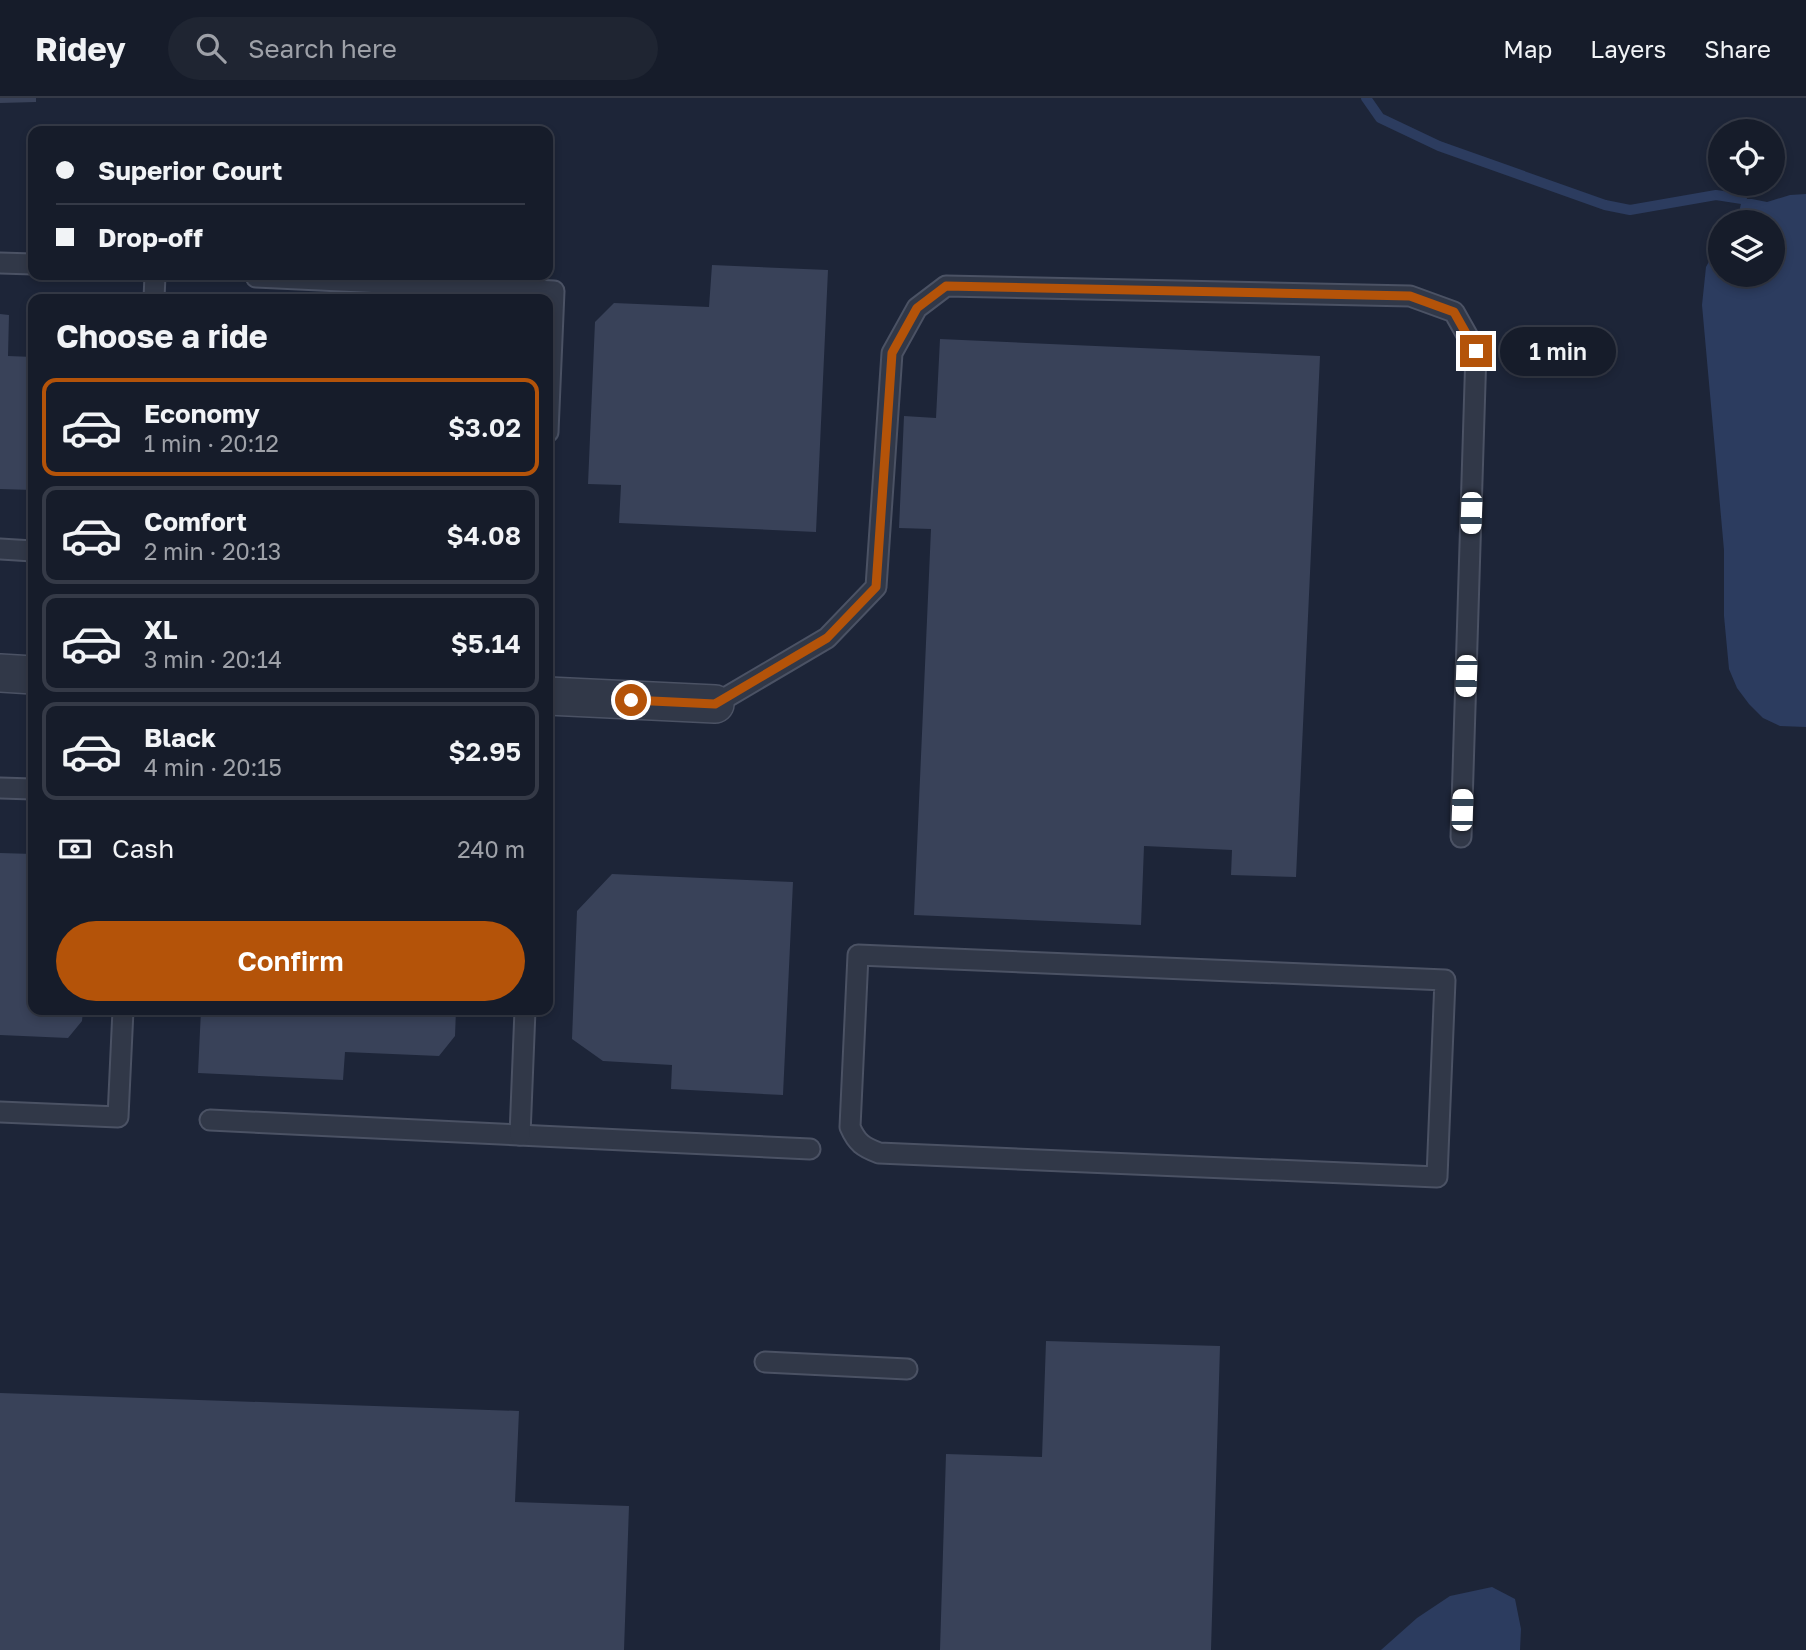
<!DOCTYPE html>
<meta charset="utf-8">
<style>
:root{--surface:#161c2a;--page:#1f2532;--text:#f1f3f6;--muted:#9ea1a8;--line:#353a47;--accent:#b45309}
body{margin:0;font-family:"Golos Text",sans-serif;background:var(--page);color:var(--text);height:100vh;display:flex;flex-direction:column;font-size:26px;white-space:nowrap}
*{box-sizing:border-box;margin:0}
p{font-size:23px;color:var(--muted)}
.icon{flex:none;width:38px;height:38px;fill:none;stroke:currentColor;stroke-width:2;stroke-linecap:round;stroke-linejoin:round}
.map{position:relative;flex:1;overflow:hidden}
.panel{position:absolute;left:28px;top:196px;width:525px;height:721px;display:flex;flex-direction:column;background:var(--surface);border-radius:14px;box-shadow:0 4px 10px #0003,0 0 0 2px var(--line)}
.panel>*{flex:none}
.top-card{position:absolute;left:28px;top:28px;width:525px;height:154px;border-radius:14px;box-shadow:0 4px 10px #0003,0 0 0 2px var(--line);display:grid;align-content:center;height:154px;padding:0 28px;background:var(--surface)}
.fabs{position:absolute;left:1708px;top:21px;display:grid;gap:14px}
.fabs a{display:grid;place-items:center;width:77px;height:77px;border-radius:50%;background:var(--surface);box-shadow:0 4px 10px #0003,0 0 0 2px var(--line);font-size:35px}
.end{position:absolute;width:32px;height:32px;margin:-16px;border:9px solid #b45309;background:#fff;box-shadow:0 0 0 4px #fff}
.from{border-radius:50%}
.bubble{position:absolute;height:49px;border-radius:24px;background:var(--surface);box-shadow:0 4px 10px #0003,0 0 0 2px var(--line);font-size:23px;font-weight:600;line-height:49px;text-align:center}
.car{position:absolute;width:21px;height:42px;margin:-21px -10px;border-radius:9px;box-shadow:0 0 5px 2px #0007;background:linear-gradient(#fff 24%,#345 0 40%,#fff 0 76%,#345 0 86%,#fff 0)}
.top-card b{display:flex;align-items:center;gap:24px;height:66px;font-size:26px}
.top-card b+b{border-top:2px solid var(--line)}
.top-card i{width:18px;height:18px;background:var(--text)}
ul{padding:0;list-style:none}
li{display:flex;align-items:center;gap:21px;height:98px;margin:0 14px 10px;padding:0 14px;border:4px solid var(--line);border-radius:14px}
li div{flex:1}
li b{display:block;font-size:26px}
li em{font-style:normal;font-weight:600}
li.on{border-color:var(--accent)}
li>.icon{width:63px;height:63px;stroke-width:1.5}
h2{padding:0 28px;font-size:32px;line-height:84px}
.pay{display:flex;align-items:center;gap:18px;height:77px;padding:0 28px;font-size:26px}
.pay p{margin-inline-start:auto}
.primary-button{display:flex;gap:14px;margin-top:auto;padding:14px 28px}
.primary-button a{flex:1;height:80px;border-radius:42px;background:var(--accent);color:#fff;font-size:28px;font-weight:600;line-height:80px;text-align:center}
header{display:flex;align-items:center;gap:42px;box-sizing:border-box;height:98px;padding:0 35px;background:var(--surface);border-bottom:2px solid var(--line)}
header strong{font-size:33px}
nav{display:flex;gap:38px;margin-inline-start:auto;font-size:24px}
.search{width:490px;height:63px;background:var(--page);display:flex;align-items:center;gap:18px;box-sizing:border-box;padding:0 24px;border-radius:38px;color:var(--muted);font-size:26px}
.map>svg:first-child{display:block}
</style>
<header>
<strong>Ridey</strong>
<div class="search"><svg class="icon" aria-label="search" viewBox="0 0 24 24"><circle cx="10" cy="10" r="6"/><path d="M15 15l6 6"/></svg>Search here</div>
<nav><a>Map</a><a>Layers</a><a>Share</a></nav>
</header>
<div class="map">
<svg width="1806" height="1552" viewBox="0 0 1806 1552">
<rect width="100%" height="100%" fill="#1d2538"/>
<!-- water -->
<g fill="#2c3c5f">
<polygon points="1806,96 1806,629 1780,628 1763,620 1749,606 1737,590 1729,571 1724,518 1724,452 1702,207 1706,169 1720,143 1720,177 1773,177 1773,124 1737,124 1742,119 1740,110 1742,101 1752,101 1767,104 1790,97"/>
<polygon points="1492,1489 1515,1501 1521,1531 1520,1552 1381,1552 1417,1520 1450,1498"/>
</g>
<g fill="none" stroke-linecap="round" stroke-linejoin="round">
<!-- stream -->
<polyline stroke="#2c3c5f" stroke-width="10" points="1366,0 1380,20 1439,48 1605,107 1630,112 1716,97 1742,101"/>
</g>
<!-- building -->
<g fill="#394259">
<polygon points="0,0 36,0 36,4 0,5"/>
<polygon points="712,167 828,172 816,434 619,425 621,387 588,386 595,224 614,205 709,209"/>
<polygon points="0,216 9,217 8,258 33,259 33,392 0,391"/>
<polygon points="940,241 1320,258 1296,779 1231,777 1232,752 1144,748 1141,827 914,817 931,431 899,430 904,318 936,320"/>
<polygon points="0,755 33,756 33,912 83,912 82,923 68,940 0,937"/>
<polygon points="612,776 793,784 783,997 671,991 672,967 603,963 572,941 577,813"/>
<polygon points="201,912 456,912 455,938 439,958 345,954 343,982 198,975"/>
<polygon points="1046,1243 1220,1248 1211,1552 940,1552 946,1356 1042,1359"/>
<polygon points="0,1295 519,1313 515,1404 629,1408 624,1552 0,1552"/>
</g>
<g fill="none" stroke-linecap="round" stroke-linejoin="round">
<!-- lane casing -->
<g stroke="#4b5264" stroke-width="23">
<g id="lane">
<polyline points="0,165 33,166"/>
<polyline points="256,179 554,193 548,334"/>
<polyline points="154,201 155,177"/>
<polyline points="0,451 33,453"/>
<polyline points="715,606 827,540 876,489 892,255 917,210 946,188 1410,198 1454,214 1476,253 1461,739"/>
<polyline points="0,690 33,691"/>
<path d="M858 857 1445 882 1437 1079 879 1055C863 1049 857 1045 850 1029Z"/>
<polyline points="0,1014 118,1019 123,912"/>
<polyline points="210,1022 810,1051"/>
<polyline points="520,1037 525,912"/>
<polyline points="765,1264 907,1271"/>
</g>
</g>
<!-- street casing -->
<g stroke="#4b5264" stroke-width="40">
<g id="street">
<polyline points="0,575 33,577"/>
<polyline points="548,598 715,606"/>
</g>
</g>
<!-- lane -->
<use href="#lane" stroke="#313848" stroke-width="19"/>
<!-- street -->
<use href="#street" stroke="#313848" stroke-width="37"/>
</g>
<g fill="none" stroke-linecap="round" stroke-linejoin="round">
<!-- route -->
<polyline stroke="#b45309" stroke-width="9" points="631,602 715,606 827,540 876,489 892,255 917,210 946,188 1410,198 1454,214 1476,253"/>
</g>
</svg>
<div class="fabs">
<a><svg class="icon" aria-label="locate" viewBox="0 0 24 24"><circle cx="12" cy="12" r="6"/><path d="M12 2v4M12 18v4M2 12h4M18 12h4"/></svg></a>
<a><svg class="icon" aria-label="layers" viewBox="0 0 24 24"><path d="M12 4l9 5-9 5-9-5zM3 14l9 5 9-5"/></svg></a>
</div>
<i class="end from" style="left:631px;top:602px"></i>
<i class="end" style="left:1476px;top:253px"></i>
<div class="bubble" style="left:1500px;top:229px;width:116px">1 min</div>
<i class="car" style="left:1471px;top:415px;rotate:182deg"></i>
<i class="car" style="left:1466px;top:578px;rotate:182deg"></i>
<i class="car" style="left:1462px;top:712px;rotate:2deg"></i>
<div class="top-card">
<b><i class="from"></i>Superior Court</b>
<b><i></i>Drop-off</b>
</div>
<section class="panel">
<h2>Choose a ride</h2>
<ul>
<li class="on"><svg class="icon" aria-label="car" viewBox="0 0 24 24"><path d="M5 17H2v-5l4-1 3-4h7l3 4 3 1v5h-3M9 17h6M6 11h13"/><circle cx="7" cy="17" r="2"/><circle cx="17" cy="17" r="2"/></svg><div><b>Economy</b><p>1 min · 20:12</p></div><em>$3.02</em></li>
<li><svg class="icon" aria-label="car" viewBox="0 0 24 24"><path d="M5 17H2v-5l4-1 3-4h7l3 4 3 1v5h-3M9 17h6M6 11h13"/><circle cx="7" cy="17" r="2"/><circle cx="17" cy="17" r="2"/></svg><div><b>Comfort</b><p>2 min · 20:13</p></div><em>$4.08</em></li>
<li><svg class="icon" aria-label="car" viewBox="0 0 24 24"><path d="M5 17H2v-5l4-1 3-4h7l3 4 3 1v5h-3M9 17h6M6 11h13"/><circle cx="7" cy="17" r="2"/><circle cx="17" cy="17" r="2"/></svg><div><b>XL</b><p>3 min · 20:14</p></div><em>$5.14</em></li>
<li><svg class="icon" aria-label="car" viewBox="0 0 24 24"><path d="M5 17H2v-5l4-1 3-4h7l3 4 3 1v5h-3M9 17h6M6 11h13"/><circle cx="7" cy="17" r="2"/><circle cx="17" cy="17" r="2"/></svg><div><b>Black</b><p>4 min · 20:15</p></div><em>$2.95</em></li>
</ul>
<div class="pay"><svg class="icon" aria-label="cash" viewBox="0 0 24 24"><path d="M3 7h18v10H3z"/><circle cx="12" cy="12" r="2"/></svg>Cash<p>240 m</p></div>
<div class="primary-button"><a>Confirm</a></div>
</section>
</div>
